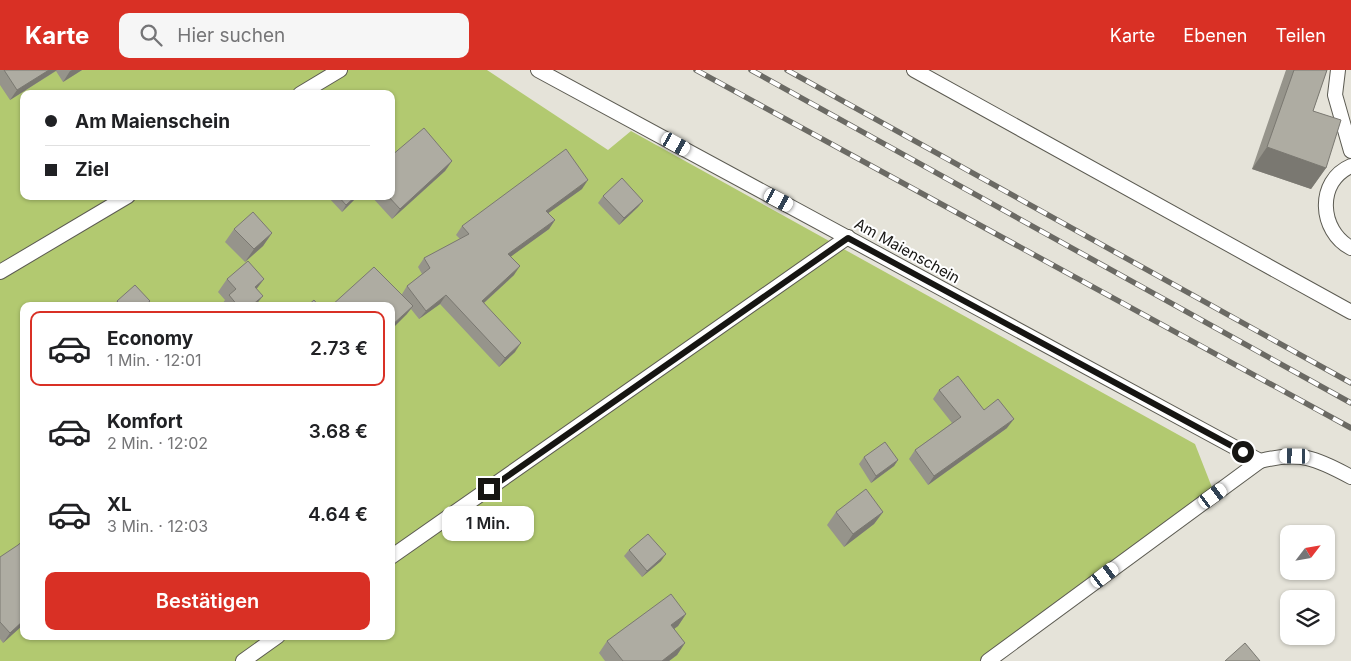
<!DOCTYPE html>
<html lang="de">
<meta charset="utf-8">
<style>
:root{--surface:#fff;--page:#f6f6f6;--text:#202124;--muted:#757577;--line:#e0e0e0;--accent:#d93025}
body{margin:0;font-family:Inter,sans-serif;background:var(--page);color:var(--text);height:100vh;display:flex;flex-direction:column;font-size:19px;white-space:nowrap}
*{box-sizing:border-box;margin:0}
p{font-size:16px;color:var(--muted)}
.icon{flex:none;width:28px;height:28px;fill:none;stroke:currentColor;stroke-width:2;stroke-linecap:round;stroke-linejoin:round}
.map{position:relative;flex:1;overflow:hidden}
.side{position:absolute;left:20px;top:232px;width:375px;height:338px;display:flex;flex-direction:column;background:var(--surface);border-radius:10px;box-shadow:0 1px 4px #0004}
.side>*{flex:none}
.guide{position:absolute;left:20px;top:20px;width:375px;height:110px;border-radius:10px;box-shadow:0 1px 4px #0004;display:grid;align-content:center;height:110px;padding:0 25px;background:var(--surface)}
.needle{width:32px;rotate:59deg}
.tools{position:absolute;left:1280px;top:455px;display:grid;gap:10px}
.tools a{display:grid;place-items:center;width:55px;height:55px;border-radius:10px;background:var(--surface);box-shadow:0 1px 4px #0004;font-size:25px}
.end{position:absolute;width:22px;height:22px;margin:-11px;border:6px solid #161512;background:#fff;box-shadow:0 0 0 2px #fff}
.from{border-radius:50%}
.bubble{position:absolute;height:35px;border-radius:10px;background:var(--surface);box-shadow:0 1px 4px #0004;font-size:16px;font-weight:600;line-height:35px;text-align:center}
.car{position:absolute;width:15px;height:30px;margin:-15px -8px;border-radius:6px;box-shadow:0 0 4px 1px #0007;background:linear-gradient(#fff 24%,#345 0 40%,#fff 0 76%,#345 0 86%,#fff 0)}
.guide b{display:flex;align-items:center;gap:18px;height:48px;font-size:19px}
.guide b+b{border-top:1px solid var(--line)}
.guide i{width:12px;height:12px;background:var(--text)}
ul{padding:9px 0 0;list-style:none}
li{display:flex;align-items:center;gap:15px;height:75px;margin:0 10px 8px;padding:0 15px;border:2px solid transparent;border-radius:10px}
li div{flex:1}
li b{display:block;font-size:19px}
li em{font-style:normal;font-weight:600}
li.current{border-color:var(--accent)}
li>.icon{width:45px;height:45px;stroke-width:1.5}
.primary-button{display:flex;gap:10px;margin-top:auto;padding:10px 25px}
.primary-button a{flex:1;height:58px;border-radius:10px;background:var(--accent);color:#fff;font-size:20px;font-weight:600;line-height:58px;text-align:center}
header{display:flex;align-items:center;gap:30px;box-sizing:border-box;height:70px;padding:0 25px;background:var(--accent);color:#fff}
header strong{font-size:24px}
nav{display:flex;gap:28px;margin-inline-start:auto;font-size:18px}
.search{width:350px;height:45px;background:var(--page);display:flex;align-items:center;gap:12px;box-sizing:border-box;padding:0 18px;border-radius:10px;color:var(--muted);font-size:19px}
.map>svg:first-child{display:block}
</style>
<header>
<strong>Karte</strong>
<div class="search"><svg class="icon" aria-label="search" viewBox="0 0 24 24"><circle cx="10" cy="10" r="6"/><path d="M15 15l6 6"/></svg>Hier suchen</div>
<nav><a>Karte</a><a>Ebenen</a><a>Teilen</a></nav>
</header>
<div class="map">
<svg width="1351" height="591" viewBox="0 0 1351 591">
<rect width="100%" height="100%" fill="#e5e3d9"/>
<!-- green -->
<path fill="#b2c970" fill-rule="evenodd" d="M0 0H487L608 80 631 61 1195 374 1213 420 985 591H0ZM24 24H391V126H24ZM24 236H391V566H24Z"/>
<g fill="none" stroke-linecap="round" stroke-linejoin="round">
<!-- lane casing -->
<g stroke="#5c5b52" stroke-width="16">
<g id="lane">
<path d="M538 0 1260 391C1300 381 1316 388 1351 407"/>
<polyline points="914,0 1351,242"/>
<polyline points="1338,0 1335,25 1351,81"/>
<polyline points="300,24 340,0"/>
<path d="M1351 96C1316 111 1319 161 1351 178"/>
<polyline points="0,202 128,126"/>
<polyline points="391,487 848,167"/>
<polyline points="243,591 278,566"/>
<polyline points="988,591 1260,391"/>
</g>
</g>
<!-- lane -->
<use href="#lane" stroke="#fff" stroke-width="14"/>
<!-- rail casing -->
<g stroke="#6b6a64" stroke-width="5.5">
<g id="rail">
<polyline points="696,0 1351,358"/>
<polyline points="751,0 1351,333"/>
<polyline points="787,0 1351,313"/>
</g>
</g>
<!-- rail -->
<use href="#rail" stroke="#fff" stroke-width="4" stroke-dasharray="11" stroke-linecap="butt"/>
</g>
<!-- wall -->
<g fill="#96948b">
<polygon points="0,0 82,0 63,12 56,1 10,30 0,15"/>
<polygon points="1286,0 1327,0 1313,41 1326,98 1311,119 1252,99"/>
<polygon points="452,91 445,101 392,149 371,126 391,126"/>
<polygon points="582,119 548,143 555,150 549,159 511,186 514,205 484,233 515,282 499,297 440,234 419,249 411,239 406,245 402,224 407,216 422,204 418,197 424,188 460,169 456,165 462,156"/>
<polygon points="327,126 358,126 342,142"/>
<polygon points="603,126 643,131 638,137 619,155 598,133"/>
<polygon points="234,159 272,163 263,176 245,192 225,172"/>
<polygon points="227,209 264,209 256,219 255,236 221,236 225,230 218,222"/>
<polygon points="117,231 150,231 146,236 113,236"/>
<polygon points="939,320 984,340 1007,358 928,415 909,389 915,380 952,353 933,329"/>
<polygon points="864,387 898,390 894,396 871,413 859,394"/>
<polygon points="836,442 883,442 874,454 844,477 827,455"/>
<polygon points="629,480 661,491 642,507 624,486"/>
<polygon points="0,487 24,554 3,573 0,569"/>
<polygon points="686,544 678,556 674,559 685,573 677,585 669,591 605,591 599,583 607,571"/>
</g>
<!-- shaded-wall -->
<g fill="#7a7871">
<polygon points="49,0 57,0 10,30 17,20"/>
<polygon points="72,0 82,0 63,12 70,1"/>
<polygon points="1267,77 1326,98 1311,119 1252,99"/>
<polygon points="452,91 445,101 392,149 400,139"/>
<polygon points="588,110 582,119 540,149 546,141"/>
<polygon points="356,126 358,126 342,142 346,135"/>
<polygon points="643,131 638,137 619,155 624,148"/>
<polygon points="555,150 549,159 502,193 508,184"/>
<polygon points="272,163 263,176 245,192 254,179"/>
<polygon points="520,196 514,205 476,240 482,231"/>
<polygon points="264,209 255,221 255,217"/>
<polygon points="446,225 440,234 419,249 426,241"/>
<polygon points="263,226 255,236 251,236"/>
<polygon points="413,236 406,245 391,260 391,256"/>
<polygon points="521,273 515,282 499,297 505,288"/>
<polygon points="1014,349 1007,358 928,415 934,406"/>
<polygon points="898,390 894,396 871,413 876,406"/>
<polygon points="883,442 874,454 844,477 853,464"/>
<polygon points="666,484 661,491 642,507 647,501"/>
<polygon points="686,544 678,556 663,567 671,555"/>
<polygon points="24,550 24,554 3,573 10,563"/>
<polygon points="685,573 677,585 669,591 662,591"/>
</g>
<!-- building -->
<g fill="#aeaca2" stroke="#7a7871">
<polygon points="4,0 49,0 17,20"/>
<polygon points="1294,0 1327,0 1313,41 1341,50 1326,98 1267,77"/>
<polygon points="424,58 452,91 400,139 388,126 391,126 391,86"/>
<polygon points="566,79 588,110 546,141 555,150 508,184 520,196 482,231 521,273 505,288 446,225 426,241 407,216 430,198 424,188 469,164 462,156"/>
<polygon points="622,108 643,131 624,148 603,126"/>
<polygon points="338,126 356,126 346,135"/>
<polygon points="253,142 272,163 254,179 234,159"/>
<polygon points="248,191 264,209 255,217 263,226 251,236 238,236 229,225 236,219 227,209"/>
<polygon points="374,197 413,236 391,256 391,236 331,236"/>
<polygon points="135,215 150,231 144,236 122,236 117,231"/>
<polygon points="314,230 319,236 307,236"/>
<polygon points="958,306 984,340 998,329 1014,349 934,406 915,380 961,347 939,320"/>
<polygon points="885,372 898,390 876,406 864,387"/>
<polygon points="866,419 883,442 853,464 836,442"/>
<polygon points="648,464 666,484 647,501 629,480"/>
<polygon points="24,470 24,550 10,563 0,552 0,487 18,475"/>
<polygon points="671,524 686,544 671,555 685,573 662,591 623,591 607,571"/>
<polygon points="1245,573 1260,591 1225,591"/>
</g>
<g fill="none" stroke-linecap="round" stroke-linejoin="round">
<!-- route -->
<polyline stroke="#161512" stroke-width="6" points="489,419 848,168 1243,382"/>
</g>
<g text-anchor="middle" stroke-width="4" stroke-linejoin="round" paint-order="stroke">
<!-- street labels -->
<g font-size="15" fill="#161512" stroke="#fff">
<text transform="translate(907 181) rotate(29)" y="5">Am Maienschein</text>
</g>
</g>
</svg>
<div class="tools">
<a><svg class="needle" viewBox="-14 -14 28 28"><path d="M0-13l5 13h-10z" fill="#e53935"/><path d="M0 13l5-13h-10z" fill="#757577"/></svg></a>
<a><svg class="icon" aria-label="layers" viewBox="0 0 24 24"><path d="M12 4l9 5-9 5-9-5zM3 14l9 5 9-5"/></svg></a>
</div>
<i class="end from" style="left:1243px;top:382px"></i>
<i class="end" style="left:489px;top:419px"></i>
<div class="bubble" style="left:442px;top:436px;width:92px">1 Min.</div>
<i class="car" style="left:676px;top:74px;rotate:119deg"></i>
<i class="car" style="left:779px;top:130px;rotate:118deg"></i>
<i class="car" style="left:1295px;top:386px;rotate:271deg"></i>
<i class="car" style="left:1213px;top:426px;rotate:54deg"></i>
<i class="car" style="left:1105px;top:505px;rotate:53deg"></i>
<div class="guide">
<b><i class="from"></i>Am Maienschein</b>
<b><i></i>Ziel</b>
</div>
<section class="side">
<ul>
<li class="current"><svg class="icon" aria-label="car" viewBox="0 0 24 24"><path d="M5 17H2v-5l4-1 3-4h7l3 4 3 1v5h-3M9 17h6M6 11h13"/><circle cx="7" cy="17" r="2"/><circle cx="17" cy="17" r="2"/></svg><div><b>Economy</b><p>1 Min. · 12:01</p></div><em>2.73 €</em></li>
<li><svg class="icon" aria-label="car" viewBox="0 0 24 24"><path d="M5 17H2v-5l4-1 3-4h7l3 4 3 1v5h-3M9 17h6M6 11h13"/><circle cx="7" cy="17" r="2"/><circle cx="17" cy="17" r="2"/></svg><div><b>Komfort</b><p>2 Min. · 12:02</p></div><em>3.68 €</em></li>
<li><svg class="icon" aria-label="car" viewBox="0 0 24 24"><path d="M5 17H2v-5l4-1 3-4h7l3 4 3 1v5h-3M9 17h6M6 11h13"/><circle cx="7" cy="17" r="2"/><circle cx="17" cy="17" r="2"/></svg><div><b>XL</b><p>3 Min. · 12:03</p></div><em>4.64 €</em></li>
</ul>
<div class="primary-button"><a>Bestätigen</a></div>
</section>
</div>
